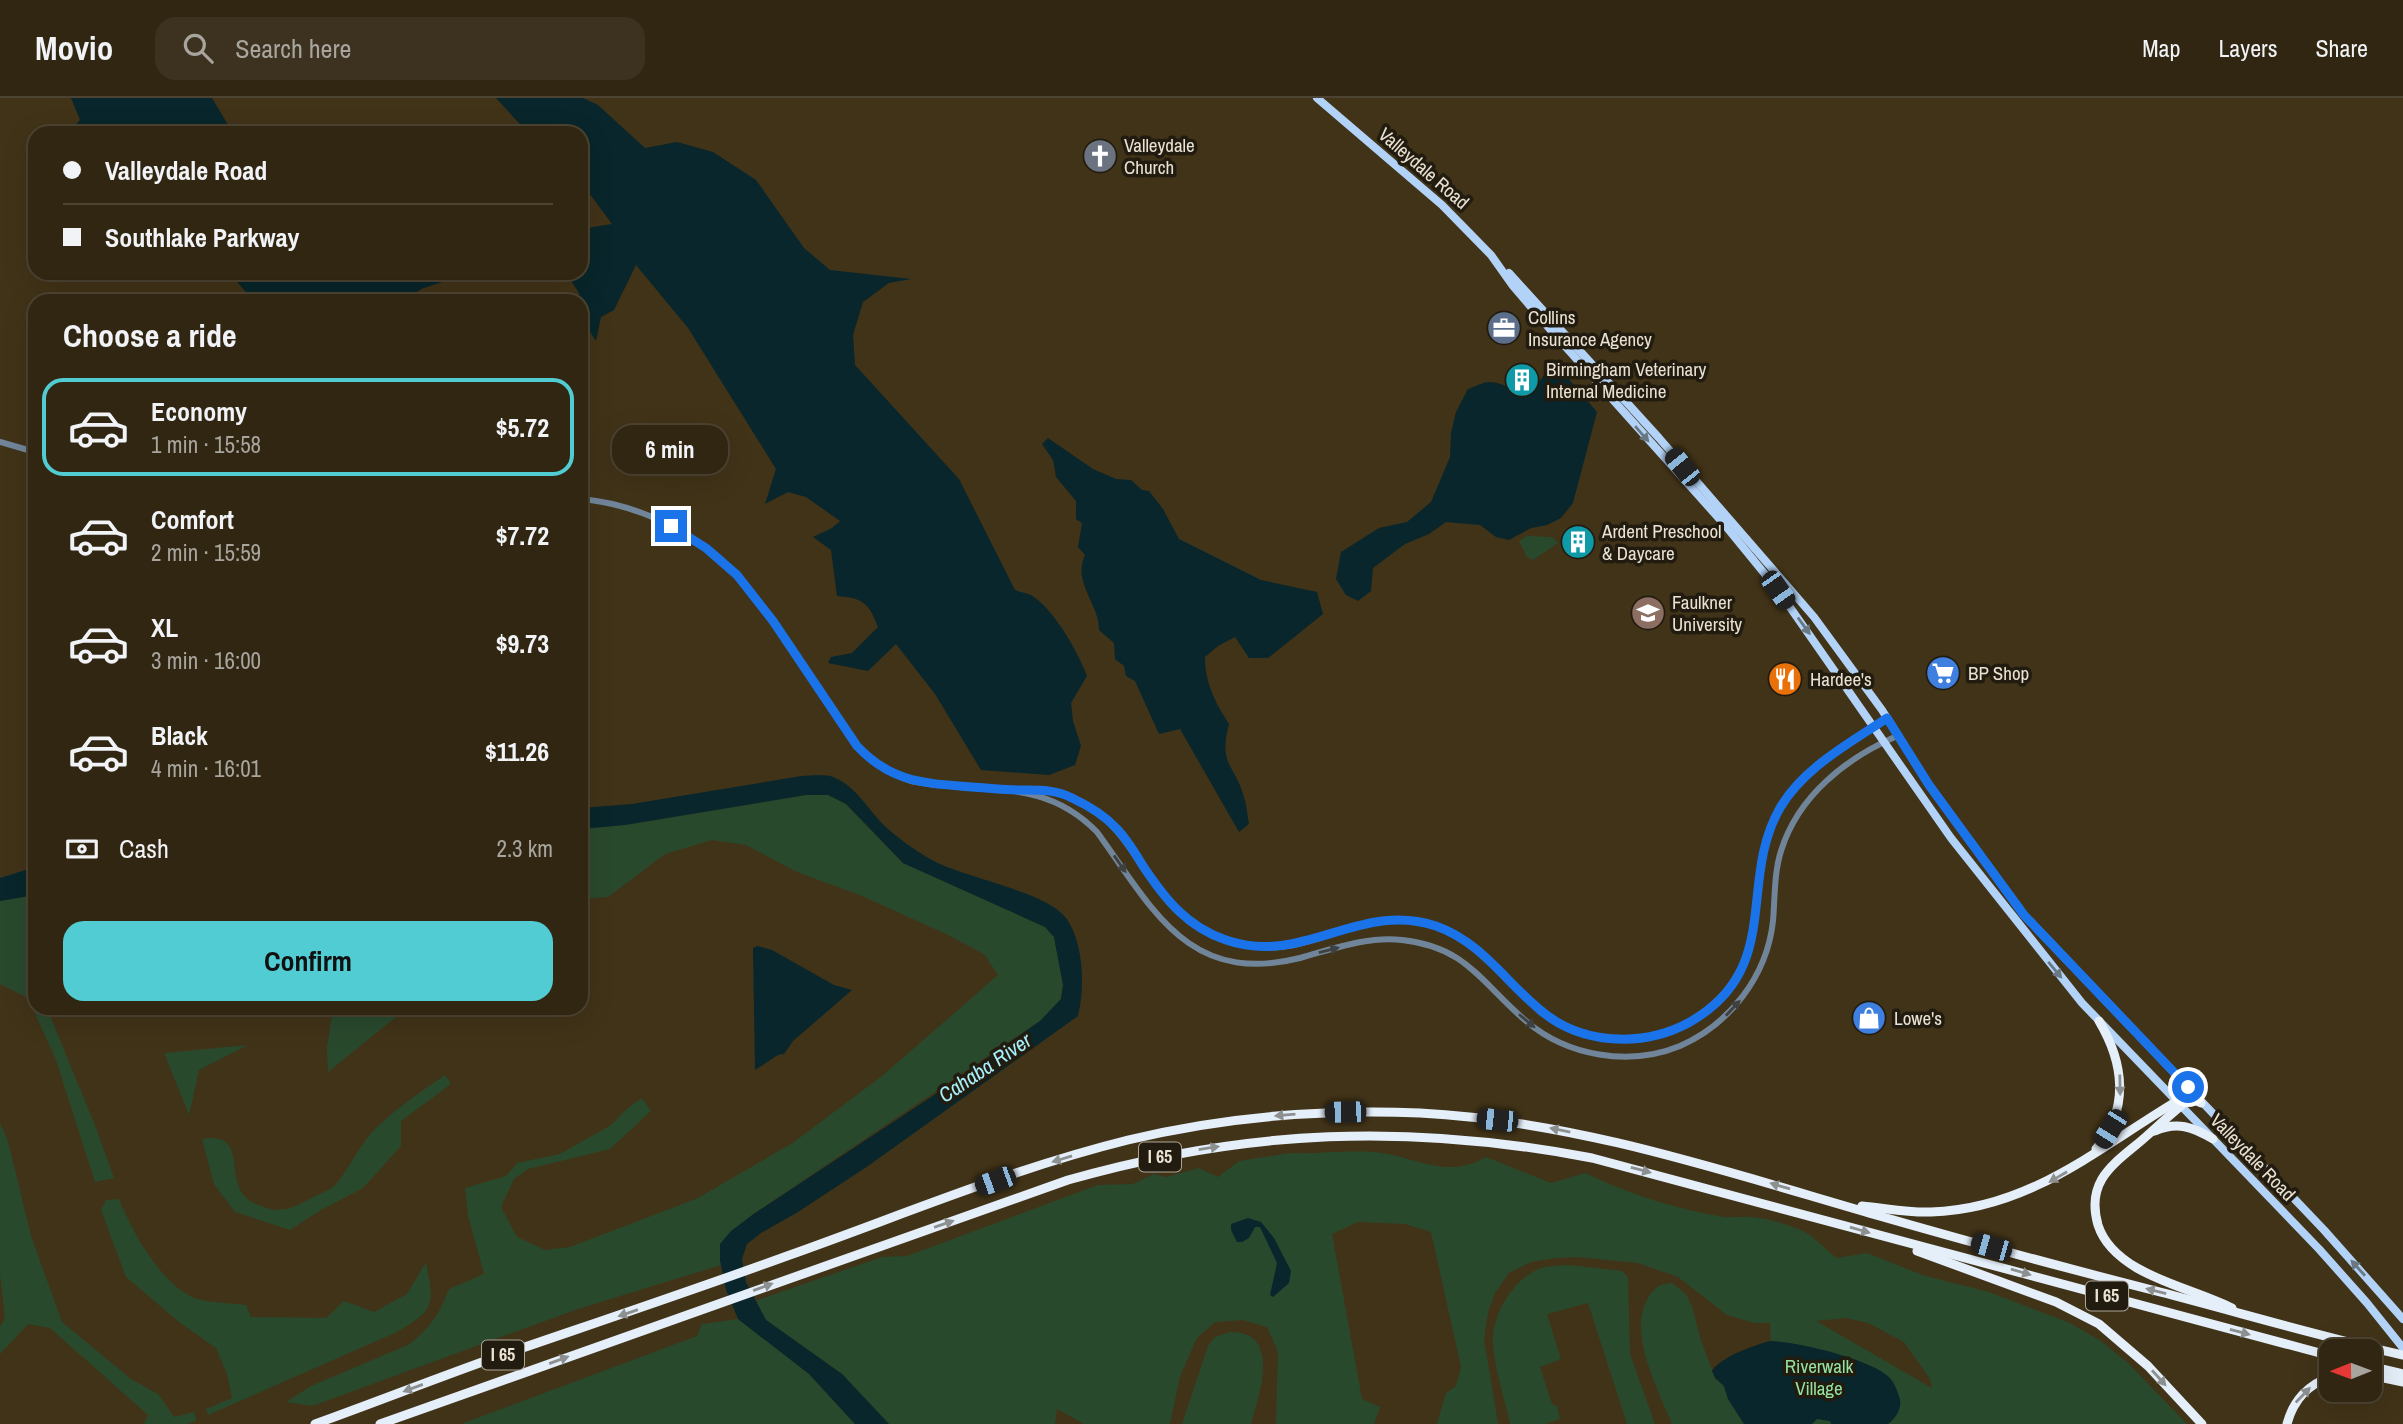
<!DOCTYPE html>
<meta charset="utf-8">
<style>
:root{--surface:#312612;--page:#3d3220;--text:#f1f3f6;--muted:#a8a59f;--line:#4c4332;--accent:#51ccd2}
body{margin:0;font-family:"Archivo Narrow",sans-serif;background:var(--page);color:var(--text);height:100vh;display:flex;flex-direction:column;font-size:26px;white-space:nowrap}
*{box-sizing:border-box;margin:0}
p{font-size:23px;color:var(--muted)}
.icon{flex:none;width:38px;height:38px;fill:none;stroke:currentColor;stroke-width:2;stroke-linecap:round;stroke-linejoin:round}
.map{position:relative;flex:1;overflow:hidden}
.details{position:absolute;left:28px;top:196px;width:560px;height:721px;display:flex;flex-direction:column;background:var(--surface);border-radius:21px;box-shadow:0 7px 28px #0002,0 0 0 2px var(--line)}
.details>*{flex:none}
.top-card{position:absolute;left:28px;top:28px;width:560px;height:154px;border-radius:21px;box-shadow:0 7px 28px #0002,0 0 0 2px var(--line);display:grid;align-content:center;height:154px;padding:0 35px;background:var(--surface)}
.needle{width:46px;rotate:269deg}
.tools{position:absolute;left:2319px;top:1241px;display:grid;gap:14px}
.tools a{display:grid;place-items:center;width:63px;height:63px;border-radius:14px;background:var(--surface);box-shadow:0 7px 28px #0002,0 0 0 2px var(--line);font-size:35px}
.end{position:absolute;width:32px;height:32px;margin:-16px;border:9px solid #1a73e8;background:#fff;box-shadow:0 0 0 4px #fff}
.from{border-radius:50%}
.bubble{position:absolute;height:49px;border-radius:21px;background:var(--surface);box-shadow:0 7px 28px #0002,0 0 0 2px var(--line);font-size:23px;font-weight:800;line-height:49px;text-align:center}
.car{position:absolute;width:21px;height:42px;margin:-21px -10px;border-radius:9px;box-shadow:0 0 5px 2px #0007;background:linear-gradient(#222 24%,#8ab4d8 0 40%,#222 0 76%,#8ab4d8 0 86%,#222 0)}
.top-card b{display:flex;align-items:center;gap:24px;height:66px;font-size:26px}
.top-card b+b{border-top:2px solid var(--line)}
.top-card i{width:18px;height:18px;background:var(--text)}
ul{padding:0;list-style:none}
li{display:flex;align-items:center;gap:21px;height:98px;margin:0 14px 10px;padding:0 21px;border:4px solid transparent;border-radius:21px}
li div{flex:1}
li b{display:block;font-size:26px}
li em{font-style:normal;font-weight:800}
li.current{border-color:var(--accent)}
li>.icon{width:63px;height:63px;stroke-width:1.5}
h2{padding:0 35px;font-size:32px;line-height:84px}
.pay{display:flex;align-items:center;gap:18px;height:77px;padding:0 35px;font-size:26px}
.pay p{margin-inline-start:auto}
.action{display:flex;gap:14px;margin-top:auto;padding:14px 35px}
.action a{flex:1;height:80px;border-radius:21px;background:var(--accent);color:#111;font-size:28px;font-weight:800;line-height:80px;text-align:center}
header{display:flex;align-items:center;gap:42px;box-sizing:border-box;height:98px;padding:0 35px;background:var(--surface);border-bottom:2px solid var(--line)}
header strong{font-size:33px}
nav{display:flex;gap:38px;margin-inline-start:auto;font-size:24px}
.search{width:490px;height:63px;background:var(--page);display:flex;align-items:center;gap:18px;box-sizing:border-box;padding:0 24px;border-radius:21px;color:var(--muted);font-size:26px}
.map>svg:first-child{display:block}
</style>
<header>
<strong>Movio</strong>
<div class="search"><svg class="icon" aria-label="search" viewBox="0 0 24 24"><circle cx="10" cy="10" r="6"/><path d="M15 15l6 6"/></svg>Search here</div>
<nav><a>Map</a><a>Layers</a><a>Share</a></nav>
</header>
<div class="map">
<svg width="2403" height="1326" viewBox="0 0 2403 1326">
<rect width="100%" height="100%" fill="#413318"/>
<!-- green -->
<g fill="#29492d" fill-rule="evenodd">
<polygon points="1527,438 1552,439 1558,445 1533,462 1527,459 1519,443"/>
<path d="M806 697H828L846 706 903 765 1045 829 1054 839 1063 887 1061 901 1040 923 755 1115C738 1127 718 1144 721 1167L578 1211 312 1308 286 1304 311 1288 410 1246C431 1229 439 1216 449 1191L484 1176 468 1118 465 1090 506 1078 517 1065 560 1056 611 1027 629 1009 642 1000 651 1013 610 1051 528 1071 514 1081 501 1109 517 1139 545 1152 570 1149 698 1100 794 1044 882 978 998 877 984 856 946 836 862 798 797 774 746 747 712 742 665 756 608 799 581 801V731L625 727Z"/>
<polygon points="35,797 35,855 26,859 35,880 35,910 47,910 96,1030 114,1080 95,1084 56,962 28,900 0,886 0,803"/>
<polygon points="333,910 407,910 328,974 327,949"/>
<polygon points="248,947 199,972 189,1017 164,955"/>
<path d="M445 977 451 986 401 1023V1048L363 1090 321 1112 290 1132 235 1114 214 1086 202 1041C253 1032 219 1088 254 1105 280 1117 289 1112 313 1099 321 1095 331 1092 336 1086 350 1070 358 1049 373 1033 394 1012 420 994 445 977Z"/>
<polygon points="0,1025 8,1043 31,1138 62,1224 131,1281 158,1296 174,1319 194,1314 196,1323 187,1326 144,1326 148,1317 50,1230 28,1226 0,1256 0,1229 5,1220 0,1176"/>
<path d="M1290 1055C1318 1056 1355 1051 1382 1055 1420 1061 1449 1081 1486 1059L1551 1085 1585 1075C1628 1096 1676 1111 1724 1119 1733 1120 1742 1118 1751 1119 1767 1120 1789 1127 1803 1133 1817 1140 1824 1151 1837 1160L1867 1155 1925 1178 1989 1194 2070 1225 2101 1243 2129 1266 2187 1326H1773L1770 1225H1755L1727 1217 1678 1179 1638 1165 1577 1159 1555 1160 1531 1164 1509 1175 1495 1195 1488 1214 1484 1241 1498 1326H1437L1446 1295 1456 1288 1461 1269 1431 1134 1405 1126 1358 1124 1332 1136 1362 1301 1380 1309 1374 1326H1276L1278 1254 1267 1229 1242 1222 1215 1224 1197 1240 1180 1278 1170 1326H1084L1057 1311 1055 1326H889L842 1276 766 1222 755 1203 882 1159 907 1158 1098 1087 1133 1086 1154 1076 1166 1079 1199 1070 1218 1079 1239 1063ZM1846 1220 1868 1225 1904 1244 1930 1281 1932 1290 1816 1223Z"/>
<path d="M119 1101C132 1133 159 1183 192 1199 205 1205 231 1205 246 1207L251 1219 326 1220 344 1203 374 1214 407 1196 426 1164C434 1208 436 1211 397 1234L208 1317 206 1311 232 1300 227 1276 216 1250 179 1224 126 1179 101 1112 106 1102Z"/>
<path d="M1569 1167 1622 1173 1628 1179 1630 1256 1655 1326H1627L1588 1205 1547 1216 1561 1261 1540 1269 1552 1306 1557 1308 1560 1321 1545 1326H1510C1505 1302 1494 1268 1493 1245 1492 1216 1513 1181 1541 1170 1549 1167 1560 1168 1569 1167Z"/>
<path d="M1672 1185 1686 1196 1693 1211 1700 1240 1715 1280 1724 1288 1728 1301 1744 1326H1672C1659 1293 1628 1236 1647 1202 1654 1190 1658 1186 1672 1185Z"/>
<polygon points="738,1221 809,1276 855,1326 461,1326 697,1238 702,1226"/>
<path d="M1230 1234C1282 1233 1259 1297 1251 1326H1182L1208 1248 1215 1239Z"/>
</g>
<!-- water -->
<g fill="#08262b">
<polygon points="71,0 212,0 233,35 68,35 80,22"/>
<path d="M496 0H583L598 7 645 50 677 44 713 54 756 82 804 150 830 172 911 181 889 185 863 204 853 237 855 267 959 381 1015 492C1020 494 1027 495 1031 497 1054 511 1078 554 1087 578L1071 605 1073 623 1081 648 1075 667 1049 677 981 672 935 596 896 546 868 573 828 565 831 559 852 555 878 529C869 505 863 500 837 498L831 452 813 439 832 430 840 423 806 399 788 394 765 406 776 371 688 230 636 167 614 212 601 219 596 243 581 220 579 195 567 176 559 175H581V131L612 126 581 84V35H528Z"/>
<polygon points="229,175 470,175 421,191 406,203 254,203"/>
<path d="M1554 264 1597 314 1573 405 1561 420 1547 427 1531 430 1509 442 1496 439 1480 427 1446 424 1429 436 1405 446 1373 470 1371 493 1358 503 1346 497 1336 481 1341 454 1379 430 1407 424 1431 404 1450 359 1451 335 1456 314 1468 291C1474 289 1483 284 1489 284 1507 284 1516 300 1537 285 1545 280 1545 269 1554 264Z"/>
<path d="M1048 340 1093 371 1116 381 1131 382 1142 392 1149 393 1163 411 1179 441 1261 482 1317 494 1323 516 1268 560H1249L1235 539 1218 548 1205 559C1205 585 1215 604 1229 626 1218 668 1235 666 1244 699 1247 708 1247 717 1249 726L1239 734 1180 631 1159 636 1135 583 1126 578 1124 568 1115 561 1114 545 1099 532C1100 507 1072 485 1085 457L1078 449 1082 425 1076 421V403L1056 379 1053 362 1042 346Z"/>
<path d="M801 678C811 678 824 676 833 679 858 689 868 713 887 730 899 741 916 753 930 761 963 780 1046 793 1066 820 1084 845 1085 890 1078 918L868 1068 798 1114 761 1135 747 1146 742 1161 746 1184 766 1222 842 1276 889 1326H855L809 1276 738 1221 726 1192 720 1162V1146L731 1133 755 1115 934 997 1040 923 1061 901 1063 887 1054 839 1045 829 903 765 846 706 828 697H806L625 727 581 731V710L632 706Z"/>
<polygon points="35,769 35,797 0,803 0,780"/>
<polygon points="757,848 772,852 834,887 852,892 793,943 784,956 778,957 755,972 753,850"/>
<polygon points="1248,1120 1261,1124 1274,1140 1291,1173 1289,1185 1273,1199 1270,1197 1277,1165 1260,1129 1255,1129 1249,1140 1242,1144 1237,1144 1231,1132 1231,1126"/>
<path d="M1771 1243C1798 1244 1870 1261 1889 1279 1894 1284 1897 1292 1899 1298 1903 1309 1897 1319 1888 1326H1831L1830 1323 1817 1321 1812 1326H1744L1728 1301 1724 1288 1715 1280 1712 1273C1719 1260 1756 1246 1771 1243Z"/>
</g>
<g fill="none" stroke-linecap="round" stroke-linejoin="round">
<!-- minor -->
<g stroke="#71859a" stroke-width="6">
<polyline points="0,344 35,354"/>
<path d="M581 401C638 406 698 435 737 477 758 499 774 525 791 550 813 583 834 615 857 647 872 664 889 676 911 683 979 697 1042 677 1097 734 1153 811 1188 888 1300 860 1333 851 1367 838 1402 842 1467 849 1481 885 1526 923 1567 958 1629 969 1680 948 1730 926 1767 878 1773 823 1775 800 1774 775 1781 753 1798 698 1846 660 1897 638"/>
<path d="M1023 691C1137 690 1130 799 1212 837 1238 849 1270 853 1298 846 1346 835 1381 811 1433 828 1483 843 1503 882 1541 913 1585 950 1652 950 1698 918 1781 862 1738 780 1781 709 1805 669 1849 646 1887 620"/>
</g>
<!-- major -->
<g stroke="#b2d3f7" stroke-width="8">
<polyline points="1317,0 1442,107 1491,157 1513,188 1555,237 1724,426 1778,492 1951,740 2082,905 2319,1151 2367,1205 2403,1250"/>
<polyline points="1509,175 1659,340 1814,519 1882,612 1929,687 2024,817 2324,1132 2403,1221"/>
</g>
<!-- highway -->
<g stroke="#e5effa" stroke-width="9">
<path d="M2188 989V999L2182 1007C2171 1016 2160 1026 2150 1035 2120 1063 2084 1078 2098 1127 2104 1146 2120 1160 2137 1170 2167 1187 2201 1195 2232 1210"/>
<path d="M2155 1033C2177 1023 2193 1029 2213 1041"/>
<path d="M2096 1051C2130 1011 2124 965 2099 923"/>
<path d="M1862 1108C1885 1110 1908 1115 1931 1114 2029 1111 2097 1051 2177 1003L2188 999 2201 1005"/>
<polyline points="1917,1153 2056,1204 2099,1226 2148,1268 2202,1326"/>
<polyline points="2370,1268 2403,1276"/>
<polyline points="2370,1277 2403,1284"/>
<path d="M315 1326C376 1304 437 1280 499 1258 595 1225 691 1193 787 1158 900 1118 1011 1071 1128 1042 1223 1019 1322 1011 1420 1015 1576 1023 1727 1074 1876 1117 1970 1144 2065 1170 2160 1194 2241 1215 2321 1239 2403 1257"/>
<path d="M380 1326 1068 1082C1247 1031 1409 1025 1592 1060L2331 1258"/>
<path d="M2287 1326C2293 1303 2308 1286 2331 1279"/>
</g>
</g>
<!-- one-way arrows -->
<defs><path id="oneway-solid" d="M-6-.8H1V-3.2L6.5 0L1 3.2V.8H-6Z" transform="scale(1.75)"/></defs>
<g fill="#6a7884">
<use href="#oneway-solid" transform="translate(1642 336) rotate(49)"/>
<use href="#oneway-solid" transform="translate(1804 528) rotate(54)"/>
<use href="#oneway-solid" transform="translate(2055 872) rotate(50)"/>
<use href="#oneway-solid" transform="translate(2358 1170) rotate(-132)"/>
</g>
<g fill="#3e4140">
<use href="#oneway-solid" transform="translate(1120 766) rotate(55)"/>
<use href="#oneway-solid" transform="translate(1329 852) rotate(-14)"/>
<use href="#oneway-solid" transform="translate(1733 910) rotate(-47)"/>
<use href="#oneway-solid" transform="translate(1527 923) rotate(40)"/>
</g>
<g fill="#8d9091">
<use href="#oneway-solid" transform="translate(2120 987) rotate(89)"/>
<use href="#oneway-solid" transform="translate(1285 1017) rotate(175)"/>
<use href="#oneway-solid" transform="translate(1560 1032) rotate(-169)"/>
<use href="#oneway-solid" transform="translate(1209 1050) rotate(-9)"/>
<use href="#oneway-solid" transform="translate(1062 1061) rotate(163)"/>
<use href="#oneway-solid" transform="translate(1641 1072) rotate(15)"/>
<use href="#oneway-solid" transform="translate(2058 1079) rotate(150)"/>
<use href="#oneway-solid" transform="translate(1780 1088) rotate(-164)"/>
<use href="#oneway-solid" transform="translate(944 1126) rotate(-19)"/>
<use href="#oneway-solid" transform="translate(1860 1132) rotate(16)"/>
<use href="#oneway-solid" transform="translate(2021 1174) rotate(16)"/>
<use href="#oneway-solid" transform="translate(763 1189) rotate(-20)"/>
<use href="#oneway-solid" transform="translate(2156 1193) rotate(-166)"/>
<use href="#oneway-solid" transform="translate(628 1215) rotate(161)"/>
<use href="#oneway-solid" transform="translate(2240 1234) rotate(15)"/>
<use href="#oneway-solid" transform="translate(559 1262) rotate(-20)"/>
<use href="#oneway-solid" transform="translate(2159 1280) rotate(48)"/>
<use href="#oneway-solid" transform="translate(413 1290) rotate(160)"/>
<use href="#oneway-solid" transform="translate(2303 1297) rotate(-46)"/>
</g>
<g fill="none" stroke-linecap="round" stroke-linejoin="round">
<!-- route -->
<path stroke="#1a73e8" stroke-width="9" d="M671 428 706 450 737 477 773 523 857 648C892 685 924 685 972 689 988 690 1004 692 1019 692 1037 692 1055 691 1072 700 1087 707 1104 717 1116 730 1127 741 1135 755 1143 768 1165 801 1187 829 1226 842 1304 869 1359 802 1436 828 1481 844 1504 882 1539 911 1580 947 1643 950 1690 924 1784 870 1737 785 1780 710 1804 669 1849 646 1887 620L1929 687 2024 817 2188 989"/>
</g>
<!-- icons -->
<defs>
<g id="church-disc" transform="scale(1.75)"><circle r="9.5" fill="#6b7280" stroke="#221c10"/><path d="M-1.2-6h2.4v3.5h3.3v2.4h-3.3V6h-2.4V-.1h-3.3v-2.4h3.3Z" fill="#fff"/></g>
<g id="office-disc" transform="scale(1.75)"><circle r="9.5" fill="#5c6f8a" stroke="#221c10"/><path d="M-6-3h4V-5.5h4V-3h4V5H-6ZM-1-4.5V-3h2v-1.5ZM-6 0V1H6V0Z" fill="#fff"/></g>
<g id="building-disc" transform="scale(1.75)"><circle r="9.5" fill="#0f9aa8" stroke="#221c10"/><path d="M-4-6H4V6H1V3H-1V6H-4ZM-2.5-4.3h1.7v1.8h-1.7ZM.8-4.3h1.7v1.8H.8ZM-2.5-1h1.7V.8h-1.7ZM.8-1h1.7V.8H.8Z" fill="#fff"/></g>
<g id="university-disc" transform="scale(1.75)"><circle r="9.5" fill="#8d6e63" stroke="#221c10"/><path d="M0-5L7-2L0 1L-7-2ZM-4 1L0 2.5L4 1V4Q0 6-4 4Z" fill="#fff"/></g>
<g id="supermarket-disc" transform="scale(1.75)"><circle r="9.5" fill="#3f7fe0" stroke="#221c10"/><path d="M-6-5.5h2.5l.6 2H6L4.5 2H-2.5L-4.4-4H-6ZM-1.5 3.2a1.3 1.3 0 1 0 .1 0ZM3 3.2a1.3 1.3 0 1 0 .1 0Z" fill="#fff"/></g>
<g id="restaurant-disc" transform="scale(1.75)"><circle r="9.5" fill="#e8710a" stroke="#221c10"/><path d="M-5-6h1v4h1v-4h1v4h1v-4h1v5L-1.5 .5V6h-2V.5L-5-1ZM5-6V6H3V1.5H1.5Q1.5-4 5-6Z" fill="#fff"/></g>
<g id="shop-disc" transform="scale(1.75)"><circle r="9.5" fill="#3f7fe0" stroke="#221c10"/><path d="M-5-2.5h2.3a2.7 3.5 0 0 1 5.4 0H5L5.5 6h-11ZM-1.5-2.5h3a1.5 2.3 0 0 0-3 0Z" fill="#fff"/></g>
</defs>
<g fill-rule="evenodd">
<use href="#church-disc" x="1100" y="58"/>
<use href="#office-disc" x="1504" y="230"/>
<use href="#building-disc" x="1522" y="282"/>
<use href="#building-disc" x="1578" y="444"/>
<use href="#university-disc" x="1648" y="515"/>
<use href="#supermarket-disc" x="1943" y="575"/>
<use href="#restaurant-disc" x="1785" y="581"/>
<use href="#shop-disc" x="1869" y="920"/>
</g>
<g text-anchor="middle" stroke-width="7" stroke-linejoin="round" paint-order="stroke">
<!-- shield labels -->
<g fill="#221c10" stroke="#ada697" stroke-width="2">
<rect x="1139" y="1044.5" width="42" height="29" rx="5"/>
<rect x="2086" y="1183.5" width="42" height="29" rx="5"/>
<rect x="482" y="1242.5" width="42" height="29" rx="5"/>
</g>
<g font-size="18" font-weight="bold" fill="#e9e1d1">
<text x="1160" y="1065">I 65</text>
<text x="2107" y="1204">I 65</text>
<text x="503" y="1263">I 65</text>
</g>
<!-- poi labels -->
<g font-size="19" fill="#e9e1d1" stroke="#221c10" text-anchor="start">
<text x="1124" y="54">Valleydale<tspan x="1124" dy="22">Church</tspan></text>
<text x="1528" y="226">Collins<tspan x="1528" dy="22">Insurance Agency</tspan></text>
<text x="1546" y="278">Birmingham Veterinary<tspan x="1546" dy="22">Internal Medicine</tspan></text>
<text x="1602" y="440">Ardent Preschool<tspan x="1602" dy="22">&amp; Daycare</tspan></text>
<text x="1672" y="511">Faulkner<tspan x="1672" dy="22">University</tspan></text>
<text x="1968" y="582">BP Shop</text>
<text x="1810" y="588">Hardee's</text>
<text x="1894" y="927">Lowe's</text>
</g>
<!-- street labels -->
<g font-size="19" fill="#e9e1d1" stroke="#221c10">
<text transform="translate(1424 70) rotate(41)" y="7">Valleydale Road</text>
<text transform="translate(2253 1059) rotate(46)" y="7">Valleydale Road</text>
</g>
<!-- park labels -->
<g font-size="19" fill="#95e19d" stroke="#221c10">
<text x="1819" y="1275">Riverwalk<tspan x="1819" dy="22">Village</tspan></text>
</g>
<!-- water labels -->
<g font-size="21" font-style="italic" fill="#a9f0fd" stroke="#221c10">
<text transform="translate(985 970) rotate(-34)" y="7">Cahaba River</text>
</g>
</g>
</svg>
<div class="tools">
<a><svg class="needle" viewBox="-14 -14 28 28"><path d="M0-13l5 13h-10z" fill="#e53935"/><path d="M0 13l5-13h-10z" fill="#a8a59f"/></svg></a>
</div>
<i class="end from" style="left:2188px;top:989px"></i>
<i class="end" style="left:671px;top:428px"></i>
<div class="bubble" style="left:612px;top:327px;width:116px">6 min</div>
<i class="car" style="left:1682px;top:369px;rotate:321deg"></i>
<i class="car" style="left:1778px;top:492px;rotate:145deg"></i>
<i class="car" style="left:1345px;top:1014px;rotate:269deg"></i>
<i class="car" style="left:1497px;top:1022px;rotate:276deg"></i>
<i class="car" style="left:2110px;top:1031px;rotate:212deg"></i>
<i class="car" style="left:995px;top:1083px;rotate:250deg"></i>
<i class="car" style="left:1991px;top:1149px;rotate:286deg"></i>
<div class="top-card">
<b><i class="from"></i>Valleydale Road</b>
<b><i></i>Southlake Parkway</b>
</div>
<section class="details">
<h2>Choose a ride</h2>
<ul>
<li class="current"><svg class="icon" aria-label="car" viewBox="0 0 24 24"><path d="M5 17H2v-5l4-1 3-4h7l3 4 3 1v5h-3M9 17h6M6 11h13"/><circle cx="7" cy="17" r="2"/><circle cx="17" cy="17" r="2"/></svg><div><b>Economy</b><p>1 min · 15:58</p></div><em>$5.72</em></li>
<li><svg class="icon" aria-label="car" viewBox="0 0 24 24"><path d="M5 17H2v-5l4-1 3-4h7l3 4 3 1v5h-3M9 17h6M6 11h13"/><circle cx="7" cy="17" r="2"/><circle cx="17" cy="17" r="2"/></svg><div><b>Comfort</b><p>2 min · 15:59</p></div><em>$7.72</em></li>
<li><svg class="icon" aria-label="car" viewBox="0 0 24 24"><path d="M5 17H2v-5l4-1 3-4h7l3 4 3 1v5h-3M9 17h6M6 11h13"/><circle cx="7" cy="17" r="2"/><circle cx="17" cy="17" r="2"/></svg><div><b>XL</b><p>3 min · 16:00</p></div><em>$9.73</em></li>
<li><svg class="icon" aria-label="car" viewBox="0 0 24 24"><path d="M5 17H2v-5l4-1 3-4h7l3 4 3 1v5h-3M9 17h6M6 11h13"/><circle cx="7" cy="17" r="2"/><circle cx="17" cy="17" r="2"/></svg><div><b>Black</b><p>4 min · 16:01</p></div><em>$11.26</em></li>
</ul>
<div class="pay"><svg class="icon" aria-label="cash" viewBox="0 0 24 24"><path d="M3 7h18v10H3z"/><circle cx="12" cy="12" r="2"/></svg>Cash<p>2.3 km</p></div>
<div class="action"><a>Confirm</a></div>
</section>
</div>
